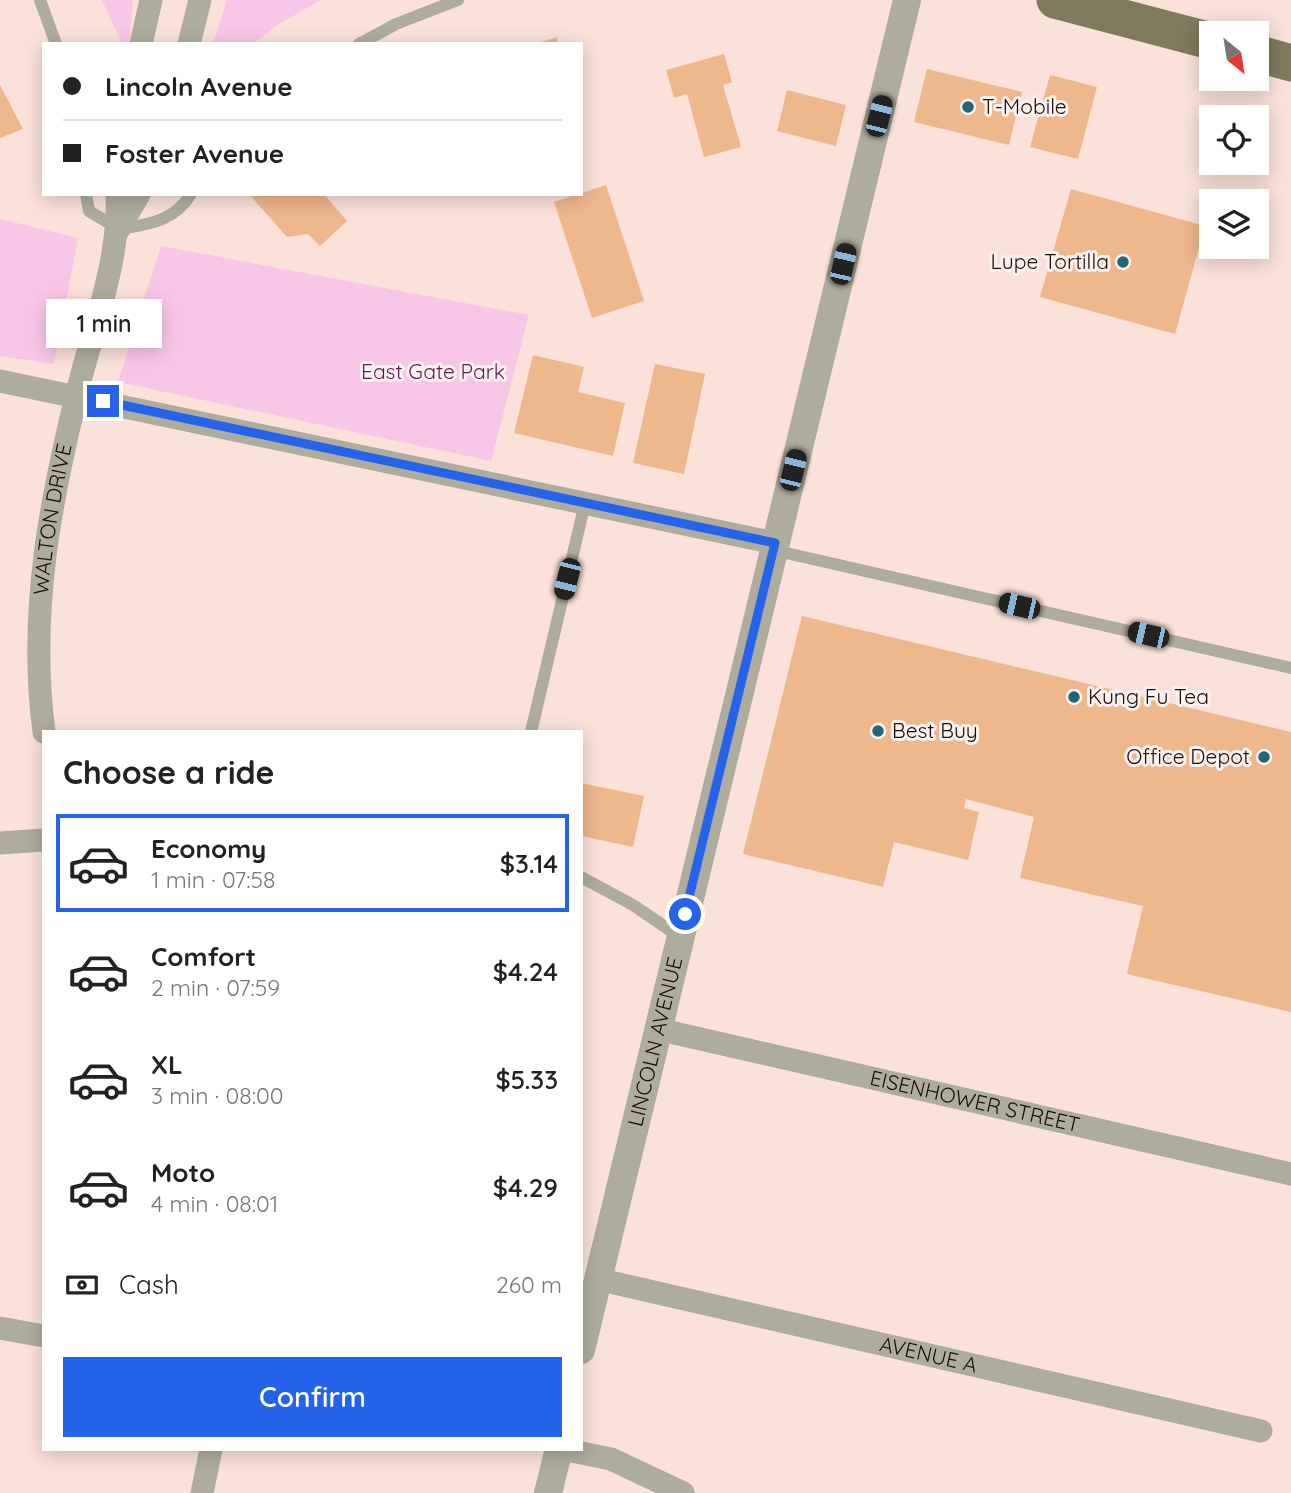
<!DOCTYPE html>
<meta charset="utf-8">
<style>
:root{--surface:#fff;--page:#f2f2f2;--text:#222;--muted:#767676;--line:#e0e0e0;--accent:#2563eb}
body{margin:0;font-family:Quicksand,sans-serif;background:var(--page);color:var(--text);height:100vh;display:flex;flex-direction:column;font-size:26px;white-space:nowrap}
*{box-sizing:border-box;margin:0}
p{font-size:23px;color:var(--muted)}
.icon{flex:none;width:38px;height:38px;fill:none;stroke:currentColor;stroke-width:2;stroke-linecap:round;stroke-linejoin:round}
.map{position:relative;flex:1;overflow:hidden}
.details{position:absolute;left:42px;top:730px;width:541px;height:721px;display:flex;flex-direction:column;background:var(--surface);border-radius:0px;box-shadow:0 4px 18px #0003}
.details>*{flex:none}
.hud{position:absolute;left:42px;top:42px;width:541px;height:154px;border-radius:0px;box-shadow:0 4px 18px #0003;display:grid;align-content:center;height:154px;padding:0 21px;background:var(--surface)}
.needle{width:46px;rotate:150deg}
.buttons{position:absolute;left:1199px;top:21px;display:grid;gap:14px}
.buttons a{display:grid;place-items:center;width:70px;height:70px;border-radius:0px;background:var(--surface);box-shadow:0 4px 18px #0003;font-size:35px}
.end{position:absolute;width:32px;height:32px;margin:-16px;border:9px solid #2563eb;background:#fff;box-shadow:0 0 0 4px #fff}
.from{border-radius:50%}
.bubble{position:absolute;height:49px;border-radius:0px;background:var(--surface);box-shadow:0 4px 18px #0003;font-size:23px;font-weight:600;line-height:49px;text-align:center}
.car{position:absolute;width:21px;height:42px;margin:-21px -10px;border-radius:9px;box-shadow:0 0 5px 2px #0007;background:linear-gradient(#222 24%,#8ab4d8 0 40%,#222 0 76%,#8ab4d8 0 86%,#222 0)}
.hud b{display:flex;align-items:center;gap:24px;height:66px;font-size:26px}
.hud b+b{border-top:2px solid var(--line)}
.hud i{width:18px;height:18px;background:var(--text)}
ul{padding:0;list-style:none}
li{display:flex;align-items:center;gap:21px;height:98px;margin:0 14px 10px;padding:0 7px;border:4px solid transparent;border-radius:0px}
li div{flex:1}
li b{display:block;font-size:26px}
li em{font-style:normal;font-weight:600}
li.current{border-color:var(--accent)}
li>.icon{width:63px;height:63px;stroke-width:1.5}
h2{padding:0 21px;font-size:32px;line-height:84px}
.pay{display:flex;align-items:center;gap:18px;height:77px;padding:0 21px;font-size:26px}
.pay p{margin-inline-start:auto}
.button{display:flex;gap:14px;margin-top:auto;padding:14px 21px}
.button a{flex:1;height:80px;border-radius:0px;background:var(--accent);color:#fff;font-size:28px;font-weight:600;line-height:80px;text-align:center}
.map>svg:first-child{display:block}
</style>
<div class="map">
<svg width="1291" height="1493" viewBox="0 0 1291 1493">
<rect width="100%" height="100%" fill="#fae1d9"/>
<!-- green -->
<g fill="#f8c6e7">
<polygon points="102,0 133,0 129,44 122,44"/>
<polygon points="227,0 321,0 279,24 253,44 213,44"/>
<polygon points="0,219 78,238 54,364 0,356"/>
<polygon points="161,246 529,315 491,461 118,382"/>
</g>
<!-- building -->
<g fill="#efb78c">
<polygon points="557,37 558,44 538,44 538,43"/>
<polygon points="724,54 732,82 723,85 741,147 704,157 687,94 674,98 666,70"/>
<polygon points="927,69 1022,92 1009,145 914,122"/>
<polygon points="1050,75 1097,87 1078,159 1030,147"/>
<polygon points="0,85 23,129 0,138"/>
<polygon points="787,90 846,105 836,146 777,131"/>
<polygon points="606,185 644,301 592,318 554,202"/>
<polygon points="1071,189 1205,226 1175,334 1040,297"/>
<polygon points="249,194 324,194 347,221 320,246 308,234 287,237"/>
<polygon points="533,355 584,367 578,392 625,403 613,456 514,433"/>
<polygon points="655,364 705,374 684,474 633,463"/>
<polygon points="802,616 1291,732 1291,1012 1127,974 1143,906 1020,878 1034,817 966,799 964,808 979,812 968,860 894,842 883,887 743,854"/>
<polygon points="581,783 644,796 633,847 581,836"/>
</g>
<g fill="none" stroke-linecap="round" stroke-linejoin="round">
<!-- service -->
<g stroke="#aeac9c" stroke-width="12">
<polyline points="40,0 56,44"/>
<polyline points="359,44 396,24 458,0"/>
<path d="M86 194 89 211 119 229C148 224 174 222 191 194"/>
<polyline points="773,550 1291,668"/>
<polyline points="531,732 585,503"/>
<polyline points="581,877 633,905 680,937"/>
</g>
<!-- minor -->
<g stroke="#aeac9c" stroke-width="23">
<polyline points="141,44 151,0"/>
<polyline points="189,44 200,0"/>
<polyline points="119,229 139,194"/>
<polyline points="0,381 775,543"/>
<path id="s1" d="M44 732C28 611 51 497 80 381 96 320 120 257 117 194"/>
<polyline points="0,843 44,840"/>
<path id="s2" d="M657 1029 1291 1174"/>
<path id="s3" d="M597 1279 1261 1431"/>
<polyline points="0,1328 44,1336"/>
<polyline points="562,1449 611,1459 683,1493"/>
<polyline points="202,1493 211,1449"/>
</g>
<!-- tertiary -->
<g stroke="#aeac9c" stroke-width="28">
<path id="s4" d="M581 1350 907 0"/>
<polyline points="548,1493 559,1449"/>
</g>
<!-- primary -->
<g stroke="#7f7a5c" stroke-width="37">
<polyline points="1055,0 1211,41"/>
<polyline points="1256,53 1291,63"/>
</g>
</g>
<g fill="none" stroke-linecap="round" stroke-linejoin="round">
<!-- route -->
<polyline stroke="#2563eb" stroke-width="9" points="103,401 775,543 685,914"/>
</g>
<!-- markers -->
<g fill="#226577" stroke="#fbf2ef" stroke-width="2.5">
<circle cx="968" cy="107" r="7"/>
<circle cx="1123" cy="262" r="7"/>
<circle cx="1074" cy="697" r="7"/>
<circle cx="878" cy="731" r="7"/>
<circle cx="1264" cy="757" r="7"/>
</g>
<g text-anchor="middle" stroke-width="6" stroke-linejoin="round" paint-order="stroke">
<!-- poi labels -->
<g font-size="21" fill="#1b0d09" stroke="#fbf2ef" text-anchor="start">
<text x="982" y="114">T-Mobile</text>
<text x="1109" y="269" text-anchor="end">Lupe Tortilla</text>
<text x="1088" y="704">Kung Fu Tea</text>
<text x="892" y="738">Best Buy</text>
<text x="1250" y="764" text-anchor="end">Office Depot</text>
</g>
<!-- park labels -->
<g font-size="21" fill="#5f1b4f" stroke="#fbf2ef">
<text x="433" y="379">East Gate Park</text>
</g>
<!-- street labels -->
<g font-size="21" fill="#1b0d09" stroke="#fbf2ef">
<text dy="7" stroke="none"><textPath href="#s1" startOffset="214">WALTON DRIVE</textPath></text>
<text dy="7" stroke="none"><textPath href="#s4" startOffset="317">LINCOLN AVENUE</textPath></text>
<text dy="7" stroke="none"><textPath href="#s2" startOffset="326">EISENHOWER STREET</textPath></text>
<text dy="7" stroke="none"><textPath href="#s3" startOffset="340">AVENUE A</textPath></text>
</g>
</g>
</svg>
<div class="buttons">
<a><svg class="needle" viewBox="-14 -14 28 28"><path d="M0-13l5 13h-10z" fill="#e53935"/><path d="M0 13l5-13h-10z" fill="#767676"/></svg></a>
<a><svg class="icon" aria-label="locate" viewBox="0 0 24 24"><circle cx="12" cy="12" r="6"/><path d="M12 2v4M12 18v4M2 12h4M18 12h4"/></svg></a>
<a><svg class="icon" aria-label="layers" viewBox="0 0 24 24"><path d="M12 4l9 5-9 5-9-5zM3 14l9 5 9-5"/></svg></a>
</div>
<i class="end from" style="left:685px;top:914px"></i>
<i class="end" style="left:103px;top:401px"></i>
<div class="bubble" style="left:46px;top:299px;width:116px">1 min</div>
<i class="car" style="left:879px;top:116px;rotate:14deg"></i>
<i class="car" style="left:843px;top:264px;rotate:13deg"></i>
<i class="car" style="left:793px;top:470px;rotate:14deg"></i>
<i class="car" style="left:567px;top:579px;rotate:194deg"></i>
<i class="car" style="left:1019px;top:606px;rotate:283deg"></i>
<i class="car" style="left:1148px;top:635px;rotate:283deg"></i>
<div class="hud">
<b><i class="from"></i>Lincoln Avenue</b>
<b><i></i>Foster Avenue</b>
</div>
<section class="details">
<h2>Choose a ride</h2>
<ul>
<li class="current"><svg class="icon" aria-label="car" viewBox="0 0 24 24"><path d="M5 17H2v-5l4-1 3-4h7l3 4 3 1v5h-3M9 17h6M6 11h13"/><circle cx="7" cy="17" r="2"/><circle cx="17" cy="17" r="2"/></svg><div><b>Economy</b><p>1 min · 07:58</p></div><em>$3.14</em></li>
<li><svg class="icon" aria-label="car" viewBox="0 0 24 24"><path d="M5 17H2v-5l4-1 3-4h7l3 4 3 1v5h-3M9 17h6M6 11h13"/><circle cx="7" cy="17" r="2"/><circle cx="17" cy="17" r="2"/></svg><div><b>Comfort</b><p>2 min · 07:59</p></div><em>$4.24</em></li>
<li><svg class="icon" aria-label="car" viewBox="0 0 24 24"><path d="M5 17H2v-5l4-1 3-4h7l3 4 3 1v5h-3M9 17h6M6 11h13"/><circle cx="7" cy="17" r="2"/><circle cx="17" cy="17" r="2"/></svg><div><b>XL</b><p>3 min · 08:00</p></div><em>$5.33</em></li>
<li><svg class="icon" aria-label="car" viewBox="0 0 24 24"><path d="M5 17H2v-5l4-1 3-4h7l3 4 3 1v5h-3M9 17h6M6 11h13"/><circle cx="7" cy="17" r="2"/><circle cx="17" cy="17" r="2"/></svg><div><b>Moto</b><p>4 min · 08:01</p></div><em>$4.29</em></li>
</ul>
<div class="pay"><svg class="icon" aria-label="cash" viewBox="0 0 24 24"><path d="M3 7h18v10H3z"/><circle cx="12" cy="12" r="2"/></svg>Cash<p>260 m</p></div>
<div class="button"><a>Confirm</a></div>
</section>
</div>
